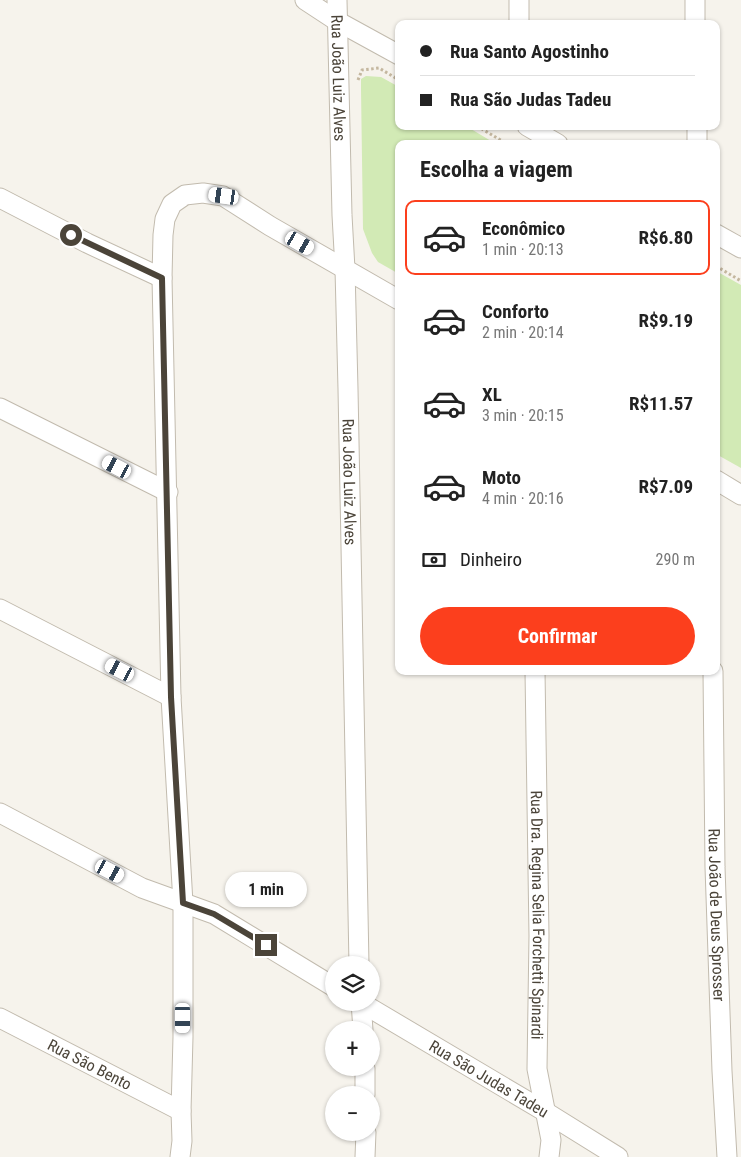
<!DOCTYPE html>
<html lang="pt">
<meta charset="utf-8">
<style>
:root{--surface:#fff;--page:#f2f2f2;--text:#222;--muted:#767676;--line:#e0e0e0;--accent:#fc3f1d}
body{margin:0;font-family:"Roboto Condensed",sans-serif;background:var(--page);color:var(--text);height:100vh;display:flex;flex-direction:column;font-size:19px;white-space:nowrap}
*{box-sizing:border-box;margin:0}
p{font-size:16px;color:var(--muted)}
.icon{flex:none;width:28px;height:28px;fill:none;stroke:currentColor;stroke-width:2;stroke-linecap:round;stroke-linejoin:round}
.map{position:relative;flex:1;overflow:hidden}
.panel{position:absolute;left:395px;top:140px;width:325px;height:535px;display:flex;flex-direction:column;background:var(--surface);border-radius:10px;box-shadow:0 1px 4px #0004}
.panel>*{flex:none}
.hud{position:absolute;left:395px;top:20px;width:325px;height:110px;border-radius:10px;box-shadow:0 1px 4px #0004;display:grid;align-content:center;height:110px;padding:0 25px;background:var(--surface)}
.controls{position:absolute;left:325px;top:956px;display:grid;gap:10px}
.controls a{display:grid;place-items:center;width:55px;height:55px;border-radius:50%;background:var(--surface);box-shadow:0 1px 4px #0004;font-size:25px}
.end{position:absolute;width:22px;height:22px;margin:-11px;border:6px solid #4b4439;background:#fff;box-shadow:0 0 0 2px #fff}
.from{border-radius:50%}
.bubble{position:absolute;height:35px;border-radius:18px;background:var(--surface);box-shadow:0 1px 4px #0004;font-size:16px;font-weight:700;line-height:35px;text-align:center}
.car{position:absolute;width:15px;height:30px;margin:-15px -8px;border-radius:6px;box-shadow:0 0 4px 1px #0007;background:linear-gradient(#fff 24%,#345 0 40%,#fff 0 76%,#345 0 86%,#fff 0)}
.hud b{display:flex;align-items:center;gap:18px;height:48px;font-size:19px}
.hud b+b{border-top:1px solid var(--line)}
.hud i{width:12px;height:12px;background:var(--text)}
ul{padding:0;list-style:none}
li{display:flex;align-items:center;gap:15px;height:75px;margin:0 10px 8px;padding:0 15px;border:2px solid transparent;border-radius:10px}
li div{flex:1}
li b{display:block;font-size:19px}
li em{font-style:normal;font-weight:700}
li.selected{border-color:var(--accent)}
li>.icon{width:45px;height:45px;stroke-width:1.5}
h2{padding:0 25px;font-size:22px;line-height:60px}
.pay{display:flex;align-items:center;gap:12px;height:55px;padding:0 25px;font-size:19px}
.pay p{margin-inline-start:auto}
.button{display:flex;gap:10px;margin-top:auto;padding:10px 25px}
.button a{flex:1;height:58px;border-radius:30px;background:var(--accent);color:#fff;font-size:20px;font-weight:700;line-height:58px;text-align:center}
.map>svg:first-child{display:block}
</style>
<div class="map">
<svg width="741" height="1157" viewBox="0 0 741 1157">
<rect width="100%" height="100%" fill="#f6f3ec"/>
<!-- green -->
<g fill="#d2eab5">
<polygon points="366,76 381,77 399,87 399,126 466,126 496,144 399,144 399,274 378,262 372,253 363,229 361,89 361,79"/>
<polygon points="716,271 741,285 741,468 716,454"/>
</g>
<g fill="none" stroke-linecap="round" stroke-linejoin="round">
<!-- minor casing -->
<g stroke="#c2bbae" stroke-width="21">
<g id="minor">
<polyline points="305,0 337,21 399,55"/>
<path id="s1" d="M337 0 342 215 345 269 348 389 359 965"/>
<polyline points="519,0 519,24"/>
<polyline points="695,0 695,24"/>
<polyline points="527,126 558,144"/>
<polyline points="697,126 697,144"/>
<polyline points="0,198 87,243 162,278"/>
<polyline points="716,234 741,248"/>
<polyline points="0,408 168,492"/>
<polyline points="716,480 741,495"/>
<polyline points="0,609 171,697"/>
<path id="s2" d="M535 671 539 936 537 1069 551 1140 549 1157"/>
<path id="s3" d="M713 671 715 867 722 1071 727 1157"/>
<polyline points="0,813 142,888 214,914 334,987"/>
<path id="s4" d="M360 1002 544 1111 618 1157"/>
<polyline points="361,1002 363,1030"/>
<path id="s5" d="M0 1018 181 1111"/>
<polyline points="365,1068 365,1095"/>
<polyline points="180,1157 182,1141 181,1111 183,1037 183,903 171,697 162,278 163,235 165,219 172,204 185,195 203,193 223,196 270,226 399,300"/>
<polyline points="365,1157 366,1132"/>
</g>
</g>
<!-- path -->
<g stroke="#c4b79f" stroke-width="3" stroke-dasharray="2.5 2.5" stroke-linecap="butt">
<polyline points="358,80 362,70 379,68 399,80"/>
<polyline points="477,126 507,144"/>
<polyline points="716,266 741,281"/>
</g>
<!-- minor -->
<use href="#minor" stroke="#fff" stroke-width="19"/>
</g>
<g fill="none" stroke-linecap="round" stroke-linejoin="round">
<!-- route -->
<polyline stroke="#4b4439" stroke-width="6" points="71,235 162,278 171,697 183,903 214,914 266,945"/>
</g>
<g text-anchor="middle" stroke-width="4.5" stroke-linejoin="round" paint-order="stroke">
<!-- street labels -->
<g font-size="16" fill="#4b4439" stroke="#fff">
<text dy="6" stroke="none"><textPath href="#s1" startOffset="78">Rua João Luiz Alves</textPath></text>
<text dy="6" stroke="none"><textPath href="#s1" startOffset="482">Rua João Luiz Alves</textPath></text>
<text dy="6" stroke="none"><textPath href="#s3" startOffset="244">Rua João de Deus Sprosser</textPath></text>
<text dy="6" stroke="none"><textPath href="#s2" startOffset="244">Rua Dra. Regina Selia Forchetti Spinardi</textPath></text>
<text dy="6" stroke="none"><textPath href="#s5" startOffset="101">Rua São Bento</textPath></text>
<text dy="6" stroke="none"><textPath href="#s4" startOffset="150">Rua São Judas Tadeu</textPath></text>
</g>
</g>
</svg>
<div class="controls">
<a><svg class="icon" aria-label="layers" viewBox="0 0 24 24"><path d="M12 4l9 5-9 5-9-5zM3 14l9 5 9-5"/></svg></a>
<a>+</a>
<a>−</a>
</div>
<i class="end from" style="left:71px;top:235px"></i>
<i class="end" style="left:266px;top:945px"></i>
<div class="bubble" style="left:225px;top:872px;width:82px">1 min</div>
<i class="car" style="left:224px;top:196px;rotate:278deg"></i>
<i class="car" style="left:300px;top:243px;rotate:120deg"></i>
<i class="car" style="left:117px;top:467px;rotate:297deg"></i>
<i class="car" style="left:120px;top:670px;rotate:297deg"></i>
<i class="car" style="left:110px;top:871px;rotate:118deg"></i>
<i class="car" style="left:183px;top:1018px;rotate:180deg"></i>
<div class="hud">
<b><i class="from"></i>Rua Santo Agostinho</b>
<b><i></i>Rua São Judas Tadeu</b>
</div>
<section class="panel">
<h2>Escolha a viagem</h2>
<ul>
<li class="selected"><svg class="icon" aria-label="car" viewBox="0 0 24 24"><path d="M5 17H2v-5l4-1 3-4h7l3 4 3 1v5h-3M9 17h6M6 11h13"/><circle cx="7" cy="17" r="2"/><circle cx="17" cy="17" r="2"/></svg><div><b>Econômico</b><p>1 min · 20:13</p></div><em>R$6.80</em></li>
<li><svg class="icon" aria-label="car" viewBox="0 0 24 24"><path d="M5 17H2v-5l4-1 3-4h7l3 4 3 1v5h-3M9 17h6M6 11h13"/><circle cx="7" cy="17" r="2"/><circle cx="17" cy="17" r="2"/></svg><div><b>Conforto</b><p>2 min · 20:14</p></div><em>R$9.19</em></li>
<li><svg class="icon" aria-label="car" viewBox="0 0 24 24"><path d="M5 17H2v-5l4-1 3-4h7l3 4 3 1v5h-3M9 17h6M6 11h13"/><circle cx="7" cy="17" r="2"/><circle cx="17" cy="17" r="2"/></svg><div><b>XL</b><p>3 min · 20:15</p></div><em>R$11.57</em></li>
<li><svg class="icon" aria-label="car" viewBox="0 0 24 24"><path d="M5 17H2v-5l4-1 3-4h7l3 4 3 1v5h-3M9 17h6M6 11h13"/><circle cx="7" cy="17" r="2"/><circle cx="17" cy="17" r="2"/></svg><div><b>Moto</b><p>4 min · 20:16</p></div><em>R$7.09</em></li>
</ul>
<div class="pay"><svg class="icon" aria-label="cash" viewBox="0 0 24 24"><path d="M3 7h18v10H3z"/><circle cx="12" cy="12" r="2"/></svg>Dinheiro<p>290 m</p></div>
<div class="button"><a>Confirmar</a></div>
</section>
</div>
